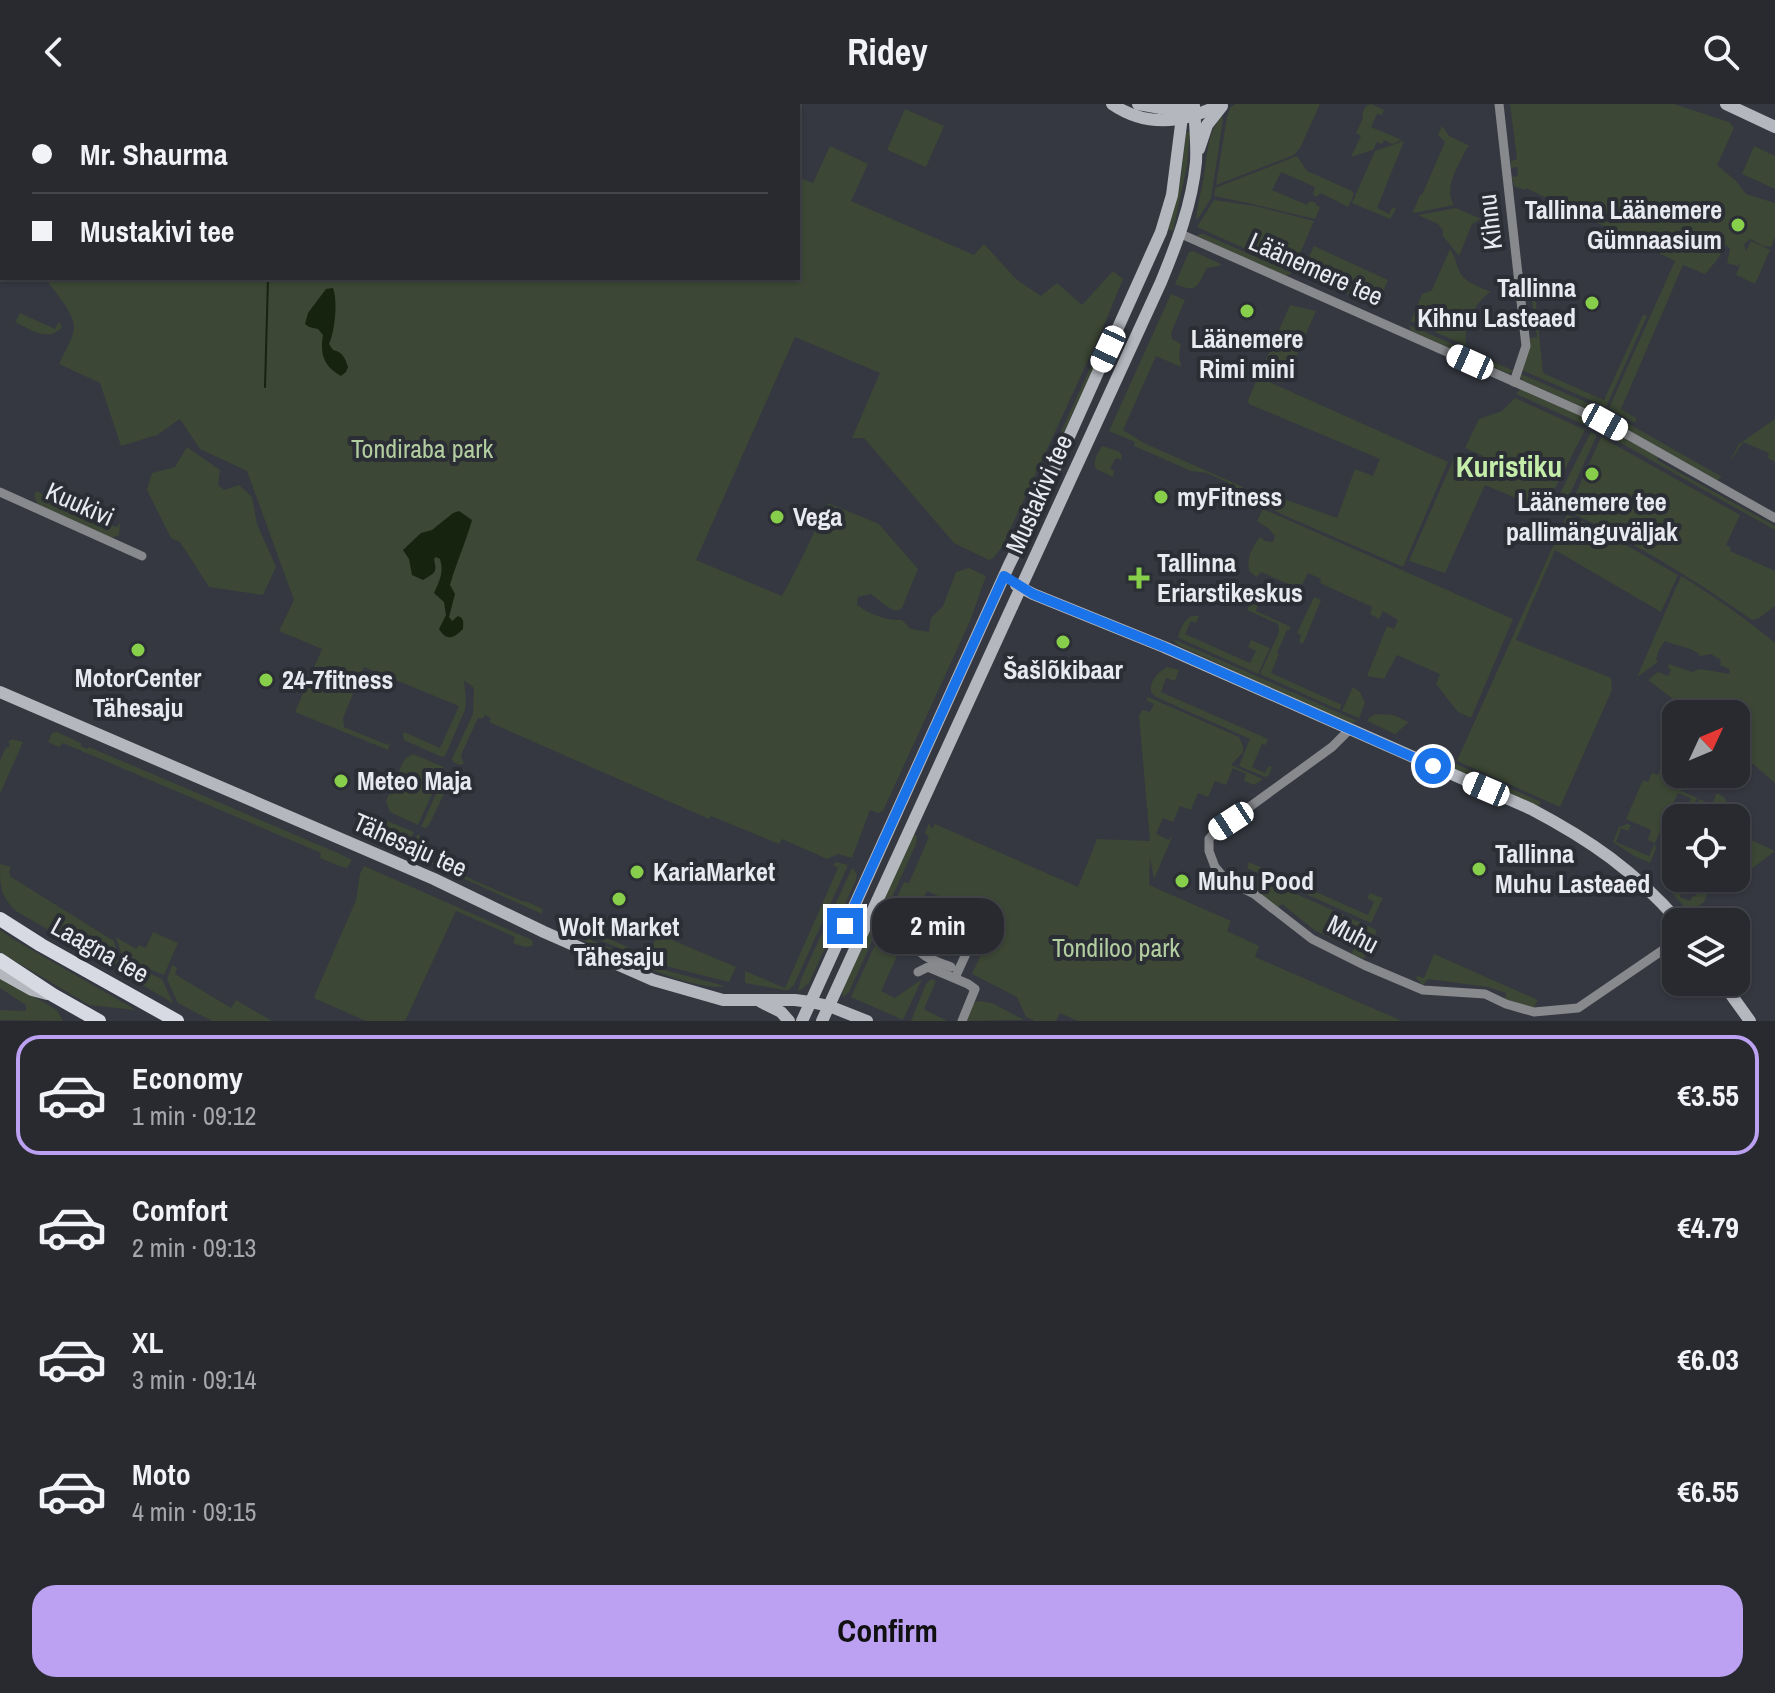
<!DOCTYPE html>
<meta charset="utf-8">
<style>
:root{--surface:#282a30;--page:#303238;--text:#f1f3f6;--muted:#a5a7ab;--line:#44464c;--accent:#bca0f2}
body{margin:0;font-family:"Archivo Narrow",sans-serif;background:var(--page);color:var(--text);height:100vh;display:flex;flex-direction:column;font-size:30px;white-space:nowrap}
*{box-sizing:border-box;margin:0}
p{font-size:26px;color:var(--muted)}
.icon{flex:none;width:44px;height:44px;fill:none;stroke:currentColor;stroke-width:2;stroke-linecap:round;stroke-linejoin:round}
.map{position:relative;height:917px;overflow:hidden}
.details{display:flex;flex-direction:column;background:var(--surface);flex:1}
.details>*{flex:none}
.hud{position:absolute;left:0px;top:0px;width:800px;height:176px;box-shadow:0 2px 6px #0004,0 0 0 2px var(--line);display:grid;align-content:center;height:176px;padding:0 32px;background:var(--surface)}
.needle{width:52px;rotate:46deg}
.buttons{position:absolute;left:1662px;top:596px;display:grid;gap:16px}
.buttons a{display:grid;place-items:center;width:88px;height:88px;border-radius:16px;background:var(--surface);box-shadow:0 2px 6px #0004,0 0 0 2px var(--line);font-size:40px}
.end{position:absolute;width:36px;height:36px;margin:-18px;border:10px solid #1a73e8;background:#fff;box-shadow:0 0 0 4px #fff}
.from{border-radius:50%}
.bubble{position:absolute;height:56px;border-radius:24px;background:var(--surface);box-shadow:0 2px 6px #0004,0 0 0 2px var(--line);font-size:26px;font-weight:700;line-height:56px;text-align:center}
.car{position:absolute;width:24px;height:48px;margin:-24px -12px;border-radius:10px;box-shadow:0 0 6px 2px #0007;background:linear-gradient(#fff 24%,#345 0 40%,#fff 0 76%,#345 0 86%,#fff 0)}
.hud b{display:flex;align-items:center;gap:28px;height:76px;font-size:30px}
.hud b+b{border-top:2px solid var(--line)}
.hud i{width:20px;height:20px;background:var(--text)}
ul{padding:14px 0 0;list-style:none}
li{display:flex;align-items:center;gap:24px;height:120px;margin:0 16px 12px;padding:0 16px;border:4px solid transparent;border-radius:24px}
li div{flex:1}
li b{display:block;font-size:30px}
li em{font-style:normal;font-weight:700}
li.current{border-color:var(--accent)}
li>.icon{width:72px;height:72px;stroke-width:1.5}
.primary-button{display:flex;gap:16px;margin-top:auto;padding:16px 32px}
.primary-button a{flex:1;height:92px;border-radius:24px;background:var(--accent);color:#111;font-size:32px;font-weight:700;line-height:92px;text-align:center}
header{display:flex;justify-content:space-between;align-items:center;height:104px;padding:0 32px;background:var(--surface);font-size:36px;font-weight:700}
.map>svg:first-child{display:block}
</style>
<header><svg class="icon" aria-label="back" viewBox="0 0 24 24"><path d="M15 5l-7 7 7 7"/></svg>Ridey<svg class="icon" aria-label="search" viewBox="0 0 24 24"><circle cx="10" cy="10" r="6"/><path d="M15 15l6 6"/></svg></header>
<div class="map">
<svg width="1775" height="917" viewBox="0 0 1775 917">
<rect width="100%" height="100%" fill="#353840"/>
<!-- green -->
<g fill="#3c4735">
<polygon points="0,0 407,0 409,2 2,2 2,101 0,98"/>
<polygon points="1235,0 1320,0 1300,44 1294,51 1216,81 1227,13 1230,4"/>
<polygon points="1371,0 1384,6 1382,11 1377,10 1371,23 1402,36 1392,40 1384,36 1382,40 1377,38 1373,46 1351,53 1361,32 1356,29 1363,14 1362,10 1366,2"/>
<polygon points="1510,0 1674,0 1729,18 1734,24 1717,61 1736,77 1746,90 1775,99 1775,133 1771,143 1763,142 1751,135 1744,140 1746,147 1751,137 1770,146 1755,180 1736,171 1741,158 1738,162 1727,159 1730,145 1726,141 1717,156 1705,170 1683,161 1621,305 1637,315 1634,319 1609,304 1675,157 1526,84 1525,86 1514,82 1512,73 1518,72 1517,63 1511,64 1511,57 1517,55"/>
<polygon points="905,5 944,22 926,63 887,46"/>
<path d="M1222 11 1223 16 1211 94 1200 112 1196 116C1197 101 1202 86 1204 71 1208 49 1207 29 1222 11Z"/>
<path d="M1442 22 1449 32 1470 42 1466 45C1459 62 1443 83 1454 101L1414 109 1413 108 1420 91H1422L1445 38 1438 31Z"/>
<polygon points="1186,28 1190,28 1187,62 1173,127 1167,125 1181,74"/>
<polygon points="1404,37 1377,104 1389,110 1393,103 1396,105 1390,115 1352,99 1375,47"/>
<path d="M830 42 868 60 851 97 974 151 984 140 1017 176 1041 192 1057 179 1082 201 1113 167 1123 175 1102 226 1002 443 993 454 989 456 954 439 864 334H852L880 269 795 233 696 456 782 492 800 458 828 399 879 420 918 465 902 504 896 507 886 502 871 490 858 493 857 501C870 510 886 517 902 516L911 525 929 528 931 514 943 502 956 468 969 464 986 472 970 517 883 707 878 709 870 706 852 754 838 750 827 755 782 735 779 740 711 712 709 715 489 618 491 614 485 611 482 615 478 614 461 651 464 660 459 661 453 658 452 655 473 610 474 584 464 576 466 595 465 606 445 652 442 653 404 636 403 630 404 628 440 644 459 602 364 563 343 614 344 623 388 641 391 636 388 646 295 608 322 545 279 527 294 496 247 367 200 345 180 315 157 331 121 342 100 279 59 260C64 249 73 235 74 224 75 209 53 186 45 174H798V73L813 79Z"/>
<polygon points="1754,42 1775,52 1775,85 1742,70"/>
<polygon points="1297,52 1307,67 1352,87 1354,90 1348,103 1321,89 1316,93 1313,90 1315,83 1281,68 1272,86 1307,101 1310,97 1316,99 1316,101 1320,103 1315,115 1248,99 1214,92 1215,84"/>
<polygon points="1214,96 1255,102 1314,117 1293,166 1197,123"/>
<polygon points="1456,104 1481,115 1472,120 1459,152 1443,132 1443,126 1438,120 1418,111"/>
<polygon points="1199,130 1204,130 1292,169 1286,172 1197,132"/>
<polygon points="1314,142 1388,176 1377,203 1302,168"/>
<path d="M1450 145C1455 152 1455 156 1458 164 1462 178 1478 182 1491 188 1476 195 1461 227 1467 242L1435 228 1437 223 1442 224 1444 217 1435 214 1429 225 1411 217 1422 190 1432 186Z"/>
<path d="M1193 147 1221 160 1219 162 1207 164C1196 182 1199 190 1175 180L1189 148Z"/>
<polygon points="1531,189 1535,189 1543,269 1604,296 1643,211 1647,212 1606,303 1522,266 1528,248 1530,234 1537,233"/>
<polygon points="1171,190 1185,196 1171,229 1172,235 1181,240 1179,250 1181,263 1156,252 1123,326 1144,339 1243,383 1241,390 1227,384 1229,379 1207,369 1191,367 1134,342 1135,338 1109,327"/>
<polygon points="1290,201 1316,207 1285,278 1278,279 1259,271"/>
<path d="M20 209 55 225 59 218 62 223C47 239 32 226 15 218Z"/>
<polygon points="1409,221 1514,267 1509,270 1411,227"/>
<polygon points="1102,246 1031,400 1022,418 1020,417 1098,247"/>
<polygon points="1521,270 1604,306 1604,313 1522,276 1520,273"/>
<polygon points="1258,273 1448,358 1403,463 1288,413 1251,395 1259,386 1337,414 1355,365 1373,372 1380,355 1249,300 1248,296"/>
<polygon points="1521,284 1586,314 1588,317 1587,322 1516,290"/>
<path d="M1515 294 1585 326 1544 406 1485 381 1445 469 1409 457 1457 347V353L1464 362C1473 362 1479 360 1483 352L1465 344 1479 315 1502 307Z"/>
<polygon points="1608,308 1722,373 1717,376 1609,316"/>
<polygon points="1775,315 1775,358 1768,354 1769,349 1743,338 1729,359 1739,340"/>
<polygon points="1606,323 1659,353 1657,356 1775,422 1775,426 1603,329"/>
<polygon points="1591,328 1597,331 1563,405 1554,401"/>
<path d="M1601 333 1740 411 1726 441 1731 444 1730 447 1775 467V502L1759 514 1752 516C1694 475 1633 438 1568 407Z"/>
<path d="M1102 342 1118 347 1122 351 1121 356 1116 354 1110 364 1114 367 1113 373 1096 365C1092 357 1098 349 1102 342Z"/>
<polygon points="187,343 220,366 218,381 224,386 239,381 252,393 257,420 276,463 263,491 209,483 180,438 171,434 147,386 152,369 175,363"/>
<polygon points="36,387 116,423 120,419 119,431 112,434 38,401 34,392"/>
<path d="M1263 405 1513 515 1471 614 1458 608 1436 580 1440 570 1397 551 1384 575 1367 572 1387 522 1394 525 1398 516 1383 507 1379 515 1370 510 1372 503 1320 479 1321 475 1308 469 1300 485 1261 468 1257 473 1250 468C1245 455 1252 444 1260 433L1265 437 1273 438 1275 432 1269 425 1257 417Z"/>
<polygon points="1567,411 1595,423 1678,471 1661,508 1555,446 1516,536 1611,574 1612,586 1560,703 1457,657"/>
<path d="M1681 472C1714 492 1745 514 1775 539V679L1736 645V610H1693L1648 576 1658 568 1668 572 1671 566 1667 563 1669 560 1692 568 1700 565 1730 570 1729 565 1720 561 1721 556 1711 550 1701 552C1691 542 1678 543 1665 537L1659 546 1656 555 1658 558 1637 573Z"/>
<polygon points="1257,483 1273,491 1271,495 1262,491 1256,507 1291,523 1289,526 1287,526 1277,549 1279,550 1271,569 1342,601 1339,606 1260,570 1279,528 1278,520 1247,506"/>
<polygon points="1314,493 1321,496 1304,538 1302,540 1299,537 1301,531 1297,529"/>
<path d="M1192 512H1199L1196 519 1191 517 1185 530 1250 559 1256 547 1248 543 1251 536 1270 544 1258 570 1179 534 1178 533C1181 524 1183 516 1192 512Z"/>
<polygon points="1173,535 1357,617 1350,620 1178,541"/>
<path d="M1167 563 1179 566 1175 577 1166 574 1161 588 1268 635 1266 641 1262 640 1252 663 1265 669 1269 662 1272 663 1268 672 1265 673 1239 662 1250 635 1156 593 1151 588C1150 576 1157 569 1167 563Z"/>
<polygon points="1353,583 1360,588 1365,599 1359,614 1342,607"/>
<polygon points="1148,593 1239,633 1243,642 1243,648 1231,661 1263,675 1254,681 1244,677 1246,670 1233,664 1226,681 1215,677 1208,693 1198,689 1191,706 1180,702 1173,718 1163,714 1156,730 1169,736 1173,731 1154,775 1150,753 1149,781 1231,817 1227,827 1259,842 1255,853 1402,917 1078,917 1060,909 1056,917 1035,917 1026,913 1017,893 972,870 996,818 927,787 881,887 895,894 922,875 903,916 851,893 904,778 909,779 929,733 925,729 929,719 932,725 935,720 1078,783 1097,735 1150,737 1139,612 1142,606 1150,608 1154,600 1146,596"/>
<polygon points="1376,610 1393,611 1409,618 1395,630 1367,617 1369,614"/>
<polygon points="57,628 81,639 81,642 87,645 89,643 338,749 352,756 347,764 339,762 320,754 321,749 63,639 59,643 48,638 52,629"/>
<polygon points="12,635 23,638 0,690 0,657 6,643 8,644 10,640 8,638"/>
<polygon points="413,650 444,663 418,721 390,708 386,697 403,658 406,654"/>
<polygon points="1456,660 1541,698 1538,703 1454,665"/>
<polygon points="1661,664 1668,667 1664,679 1697,694 1693,704 1688,702 1691,694 1678,689 1655,739 1656,744 1650,759 1634,752 1613,738 1619,723 1627,720 1631,721 1628,727 1621,724 1616,738 1649,752 1655,739 1648,736 1651,726 1626,715 1643,676 1648,678 1652,669 1658,671"/>
<polygon points="448,669 453,671 429,721 426,724 421,723 445,670"/>
<path d="M1717 689C1729 695 1730 702 1725 714H1706L1707 710 1695 705 1699 695 1712 700Z"/>
<polygon points="385,716 414,728 405,746 401,746 369,732 377,718"/>
<polygon points="418,730 422,735 416,751 524,798 525,797 539,803 543,806 542,810 412,751 410,747"/>
<polygon points="913,730 917,732 916,740 849,888 843,894 842,885"/>
<polygon points="1745,731 1747,734 1775,747 1750,766 1745,761 1750,749 1745,747 1743,752 1736,749 1736,733 1742,735"/>
<polygon points="836,758 848,761 794,881 788,886 784,886 745,879 745,867 785,884 838,764 833,761"/>
<polygon points="1249,758 1368,811 1374,798 1367,794 1370,789 1383,794 1371,819 1247,764"/>
<path d="M0 760 11 763 9 768 11 773 114 837 118 852 122 857 162 875 173 899 16 807C0 791 0 783 0 760Z"/>
<polygon points="364,762 532,836 533,839 532,842 525,843 513,839 515,833 456,807 405,917 366,917 316,895 314,893 356,796 360,770"/>
<polygon points="852,764 857,770 856,776 809,879 798,888 801,875"/>
<polygon points="1245,767 1377,826 1364,855 1352,850 1356,838 1347,835 1344,840 1314,826 1282,800 1277,804 1241,776"/>
<polygon points="1676,774 1686,774 1681,786 1682,787 1680,793 1690,797 1693,792 1695,792 1701,779 1710,783 1704,798 1690,809 1670,787"/>
<polygon points="560,814 565,814 575,818 575,820 648,852 658,830 736,863 729,878 666,862 642,854 559,818"/>
<path d="M557 821 657 864 725 882C695 890 596 842 565 828Z"/>
<polygon points="0,826 13,835 136,906 89,901 0,848"/>
<polygon points="153,828 178,839 164,871 126,856 122,852 116,833 136,845 139,841 146,844"/>
<polygon points="1434,850 1538,896 1533,905 1505,895 1506,889 1488,883 1428,875 1423,881 1416,874 1417,872 1424,874"/>
<polygon points="172,861 177,864 175,870 231,904 236,896 272,917 212,917 178,899 167,875"/>
<polygon points="0,873 57,906 63,917 0,916 0,906 26,907 26,901 0,884"/>
<polygon points="931,875 936,877 924,905 947,917 911,917 926,880"/>
<polygon points="979,897 992,899 1024,916 964,917 969,900"/>
</g>
<!-- water -->
<g fill="#16230e">
<path d="M333 184C338 198 335 227 329 240L333 246C343 248 345 254 348 263L346 268 341 272C323 262 320 249 323 231L318 225 309 223 305 220 308 209 326 185Z"/>
<path d="M459 407 472 416C466 438 456 459 450 481L455 490 449 513 452 517 458 512C465 514 463 520 463 525 454 534 447 538 439 525L446 511 444 498 434 489C440 476 444 468 440 455L436 453 434 455C437 469 436 468 423 476L412 471 409 455 403 446 421 429 432 426 453 409Z"/>
</g>
<g fill="none" stroke-linecap="round" stroke-linejoin="round">
<!-- stream -->
<g stroke="#16230e" stroke-width="2">
<polyline points="256,0 257,2"/>
<polyline points="265,283 268,174"/>
</g>
<!-- street -->
<g stroke="#88898d" stroke-width="9">
<polyline points="635,0 640,2"/>
<polyline points="1499,0 1526,242 1514,278"/>
<polyline points="787,2 788,0"/>
<polyline points="1181,130 1605,318 1775,414"/>
<polyline points="0,388 142,452"/>
<polyline points="1350,625 1332,643 1215,728 1209,735 1209,747 1215,763 1225,775 1254,790 1312,835 1364,861 1423,886 1485,890 1506,900 1534,908 1578,904 1676,837"/>
<path d="M951 863C936 857 918 853 913 837L927 806 929 805 942 810 947 807 979 821 955 874"/>
<polyline points="918,868 928,863 968,880 975,885 962,917"/>
</g>
<!-- secondary -->
<g stroke="#b4b7be" stroke-width="12">
<path d="M1112 0C1147 24 1185 19 1221 0"/>
<polyline points="1138,0 1166,5 1191,3"/>
<polyline points="1726,0 1775,23"/>
<polyline points="1199,45 1207,21 1222,2"/>
<path d="M1016 481 1033 490 1164 543 1531 705C1590 736 1635 767 1679 818"/>
<polyline points="0,588 434,775 544,828 653,876 723,896 795,896 810,898 829,902 867,917"/>
<polyline points="0,868 32,886 47,890"/>
<polyline points="1722,878 1750,917"/>
<polyline points="761,898 781,908 789,917"/>
<polyline points="802,917 1009,461 1032,415 1161,128 1172,91 1183,5"/>
<path d="M822 917 1161 178C1177 139 1192 100 1196 58 1197 40 1195 20 1194 2"/>
</g>
<!-- primary -->
<g stroke="#d7dae3" stroke-width="14">
<polyline points="0,815 41,841 177,917"/>
<polyline points="0,856 53,891 99,917"/>
</g>
</g>
<g fill="none" stroke-linecap="round" stroke-linejoin="round">
<!-- route -->
<polyline stroke="#1a73e8" stroke-width="10" points="845,822 1004,472 1033,490 1164,543 1433,662"/>
</g>
<!-- markers -->
<g fill="#87cf4b" stroke="#2b2e35" stroke-width="3">
<circle cx="1738" cy="121" r="8"/>
<circle cx="1592" cy="199" r="8"/>
<circle cx="1247" cy="207" r="8"/>
<circle cx="1592" cy="370" r="8"/>
<circle cx="1161" cy="393" r="8"/>
<circle cx="777" cy="413" r="8"/>
<path d="M1135 462h8v8h8v8h-8v8h-8v-8h-8v-8h8z"/>
<circle cx="1063" cy="538" r="8"/>
<circle cx="138" cy="546" r="8"/>
<circle cx="266" cy="576" r="8"/>
<circle cx="341" cy="677" r="8"/>
<circle cx="1479" cy="765" r="8"/>
<circle cx="637" cy="768" r="8"/>
<circle cx="1182" cy="777" r="8"/>
<circle cx="619" cy="795" r="8"/>
</g>
<g text-anchor="middle" stroke-width="8" stroke-linejoin="round" paint-order="stroke">
<!-- poi labels -->
<g font-size="26" font-weight="bold" fill="#e8eaef" stroke="#2b2e35" text-anchor="start">
<text x="1722" y="115" text-anchor="end">Tallinna Läänemere<tspan x="1722" dy="30">Gümnaasium</tspan></text>
<text x="1576" y="193" text-anchor="end">Tallinna<tspan x="1576" dy="30">Kihnu Lasteaed</tspan></text>
<text x="1247" y="244" text-anchor="middle">Läänemere<tspan x="1247" dy="30">Rimi mini</tspan></text>
<text x="1177" y="402">myFitness</text>
<text x="1592" y="407" text-anchor="middle">Läänemere tee<tspan x="1592" dy="30">pallimänguväljak</tspan></text>
<text x="793" y="422">Vega</text>
<text x="1157" y="468">Tallinna<tspan x="1157" dy="30">Eriarstikeskus</tspan></text>
<text x="1063" y="575" text-anchor="middle">Šašlõkibaar</text>
<text x="138" y="583" text-anchor="middle">MotorCenter<tspan x="138" dy="30">Tähesaju</tspan></text>
<text x="282" y="585">24-7fitness</text>
<text x="357" y="686">Meteo Maja</text>
<text x="1495" y="759">Tallinna<tspan x="1495" dy="30">Muhu Lasteaed</tspan></text>
<text x="653" y="777">KariaMarket</text>
<text x="1198" y="786">Muhu Pood</text>
<text x="619" y="832" text-anchor="middle">Wolt Market<tspan x="619" dy="30">Tähesaju</tspan></text>
</g>
<!-- street labels -->
<g font-size="26" fill="#e8eaef" stroke="#2b2e35">
<text transform="translate(1490 118) rotate(-97)" y="9">Kihnu</text>
<text transform="translate(1316 165) rotate(24)" y="9">Läänemere tee</text>
<text transform="translate(1039 390) rotate(-66)" y="9">Mustakivi tee</text>
<text transform="translate(80 400) rotate(24)" y="9">Kuukivi</text>
<text transform="translate(410 741) rotate(24)" y="9">Tähesaju tee</text>
<text transform="translate(1353 830) rotate(27)" y="9">Muhu</text>
<text transform="translate(100 846) rotate(29)" y="9">Laagna tee</text>
</g>
<!-- park labels -->
<g font-size="26" fill="#b2cea0" stroke="#2b2e35">
<text x="422" y="354">Tondiraba park</text>
<text x="1116" y="853">Tondiloo park</text>
</g>
<!-- quarter labels -->
<g font-size="30" font-weight="bold" fill="#c3eda9" stroke="#2b2e35">
<text x="1509" y="373">Kuristiku</text>
</g>
</g>
</svg>
<div class="buttons">
<a><svg class="needle" viewBox="-14 -14 28 28"><path d="M0-13l5 13h-10z" fill="#e53935"/><path d="M0 13l5-13h-10z" fill="#a5a7ab"/></svg></a>
<a><svg class="icon" aria-label="locate" viewBox="0 0 24 24"><circle cx="12" cy="12" r="6"/><path d="M12 2v4M12 18v4M2 12h4M18 12h4"/></svg></a>
<a><svg class="icon" aria-label="layers" viewBox="0 0 24 24"><path d="M12 4l9 5-9 5-9-5zM3 14l9 5 9-5"/></svg></a>
</div>
<i class="end from" style="left:1433px;top:662px"></i>
<i class="end" style="left:845px;top:822px"></i>
<div class="bubble" style="left:872px;top:794px;width:132px">2 min</div>
<i class="car" style="left:1108px;top:245px;rotate:205deg"></i>
<i class="car" style="left:1470px;top:258px;rotate:294deg"></i>
<i class="car" style="left:1605px;top:318px;rotate:119deg"></i>
<i class="car" style="left:1486px;top:685px;rotate:293deg"></i>
<i class="car" style="left:1231px;top:717px;rotate:237deg"></i>
<div class="hud">
<b><i class="from"></i>Mr. Shaurma</b>
<b><i></i>Mustakivi tee</b>
</div>
</div>
<section class="details">
<ul>
<li class="current"><svg class="icon" aria-label="car" viewBox="0 0 24 24"><path d="M5 17H2v-5l4-1 3-4h7l3 4 3 1v5h-3M9 17h6M6 11h13"/><circle cx="7" cy="17" r="2"/><circle cx="17" cy="17" r="2"/></svg><div><b>Economy</b><p>1 min · 09:12</p></div><em>€3.55</em></li>
<li><svg class="icon" aria-label="car" viewBox="0 0 24 24"><path d="M5 17H2v-5l4-1 3-4h7l3 4 3 1v5h-3M9 17h6M6 11h13"/><circle cx="7" cy="17" r="2"/><circle cx="17" cy="17" r="2"/></svg><div><b>Comfort</b><p>2 min · 09:13</p></div><em>€4.79</em></li>
<li><svg class="icon" aria-label="car" viewBox="0 0 24 24"><path d="M5 17H2v-5l4-1 3-4h7l3 4 3 1v5h-3M9 17h6M6 11h13"/><circle cx="7" cy="17" r="2"/><circle cx="17" cy="17" r="2"/></svg><div><b>XL</b><p>3 min · 09:14</p></div><em>€6.03</em></li>
<li><svg class="icon" aria-label="car" viewBox="0 0 24 24"><path d="M5 17H2v-5l4-1 3-4h7l3 4 3 1v5h-3M9 17h6M6 11h13"/><circle cx="7" cy="17" r="2"/><circle cx="17" cy="17" r="2"/></svg><div><b>Moto</b><p>4 min · 09:15</p></div><em>€6.55</em></li>
</ul>
<div class="primary-button"><a>Confirm</a></div>
</section>
